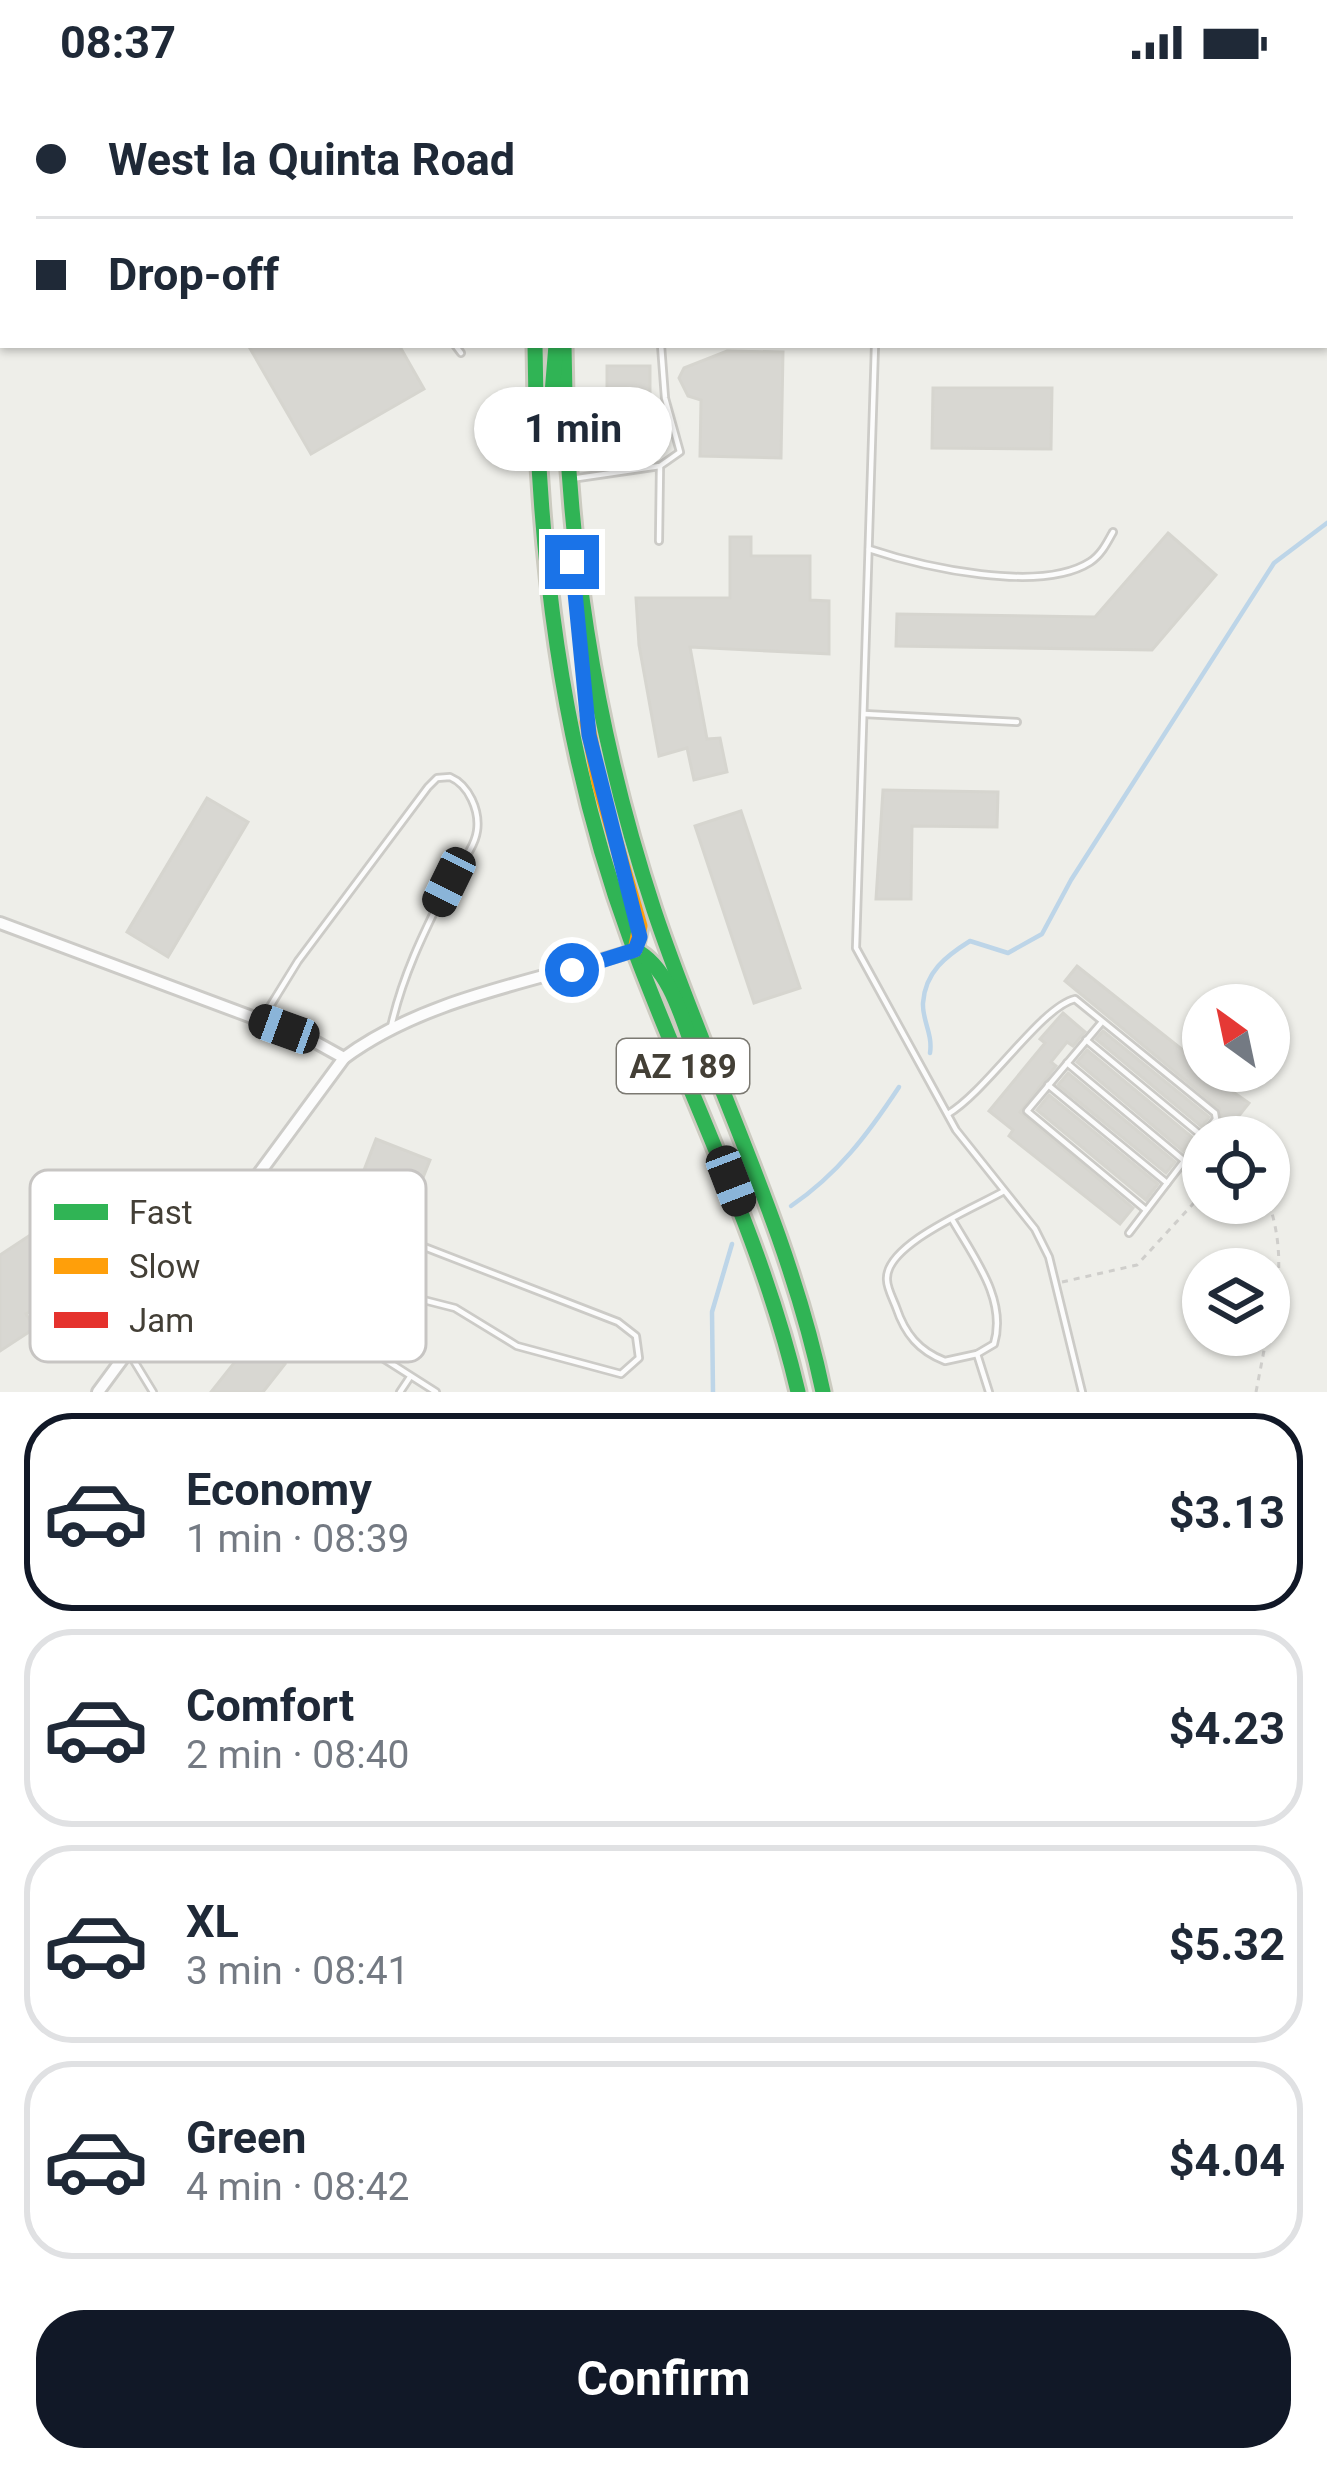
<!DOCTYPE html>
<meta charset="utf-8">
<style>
:root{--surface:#fff;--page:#f2f2f3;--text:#1f2937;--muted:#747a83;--line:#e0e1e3;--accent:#111827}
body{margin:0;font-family:Roboto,sans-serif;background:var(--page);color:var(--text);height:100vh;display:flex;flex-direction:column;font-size:45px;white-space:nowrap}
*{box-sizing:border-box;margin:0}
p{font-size:39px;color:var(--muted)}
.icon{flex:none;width:66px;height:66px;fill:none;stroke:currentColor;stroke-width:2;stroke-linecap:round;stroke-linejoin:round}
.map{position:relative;height:1308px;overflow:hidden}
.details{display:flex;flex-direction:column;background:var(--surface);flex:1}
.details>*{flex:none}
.guide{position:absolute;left:0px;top:0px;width:1329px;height:264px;box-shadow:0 3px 9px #0004;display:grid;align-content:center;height:264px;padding:0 36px;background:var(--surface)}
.needle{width:78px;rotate:327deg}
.controls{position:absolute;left:1182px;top:900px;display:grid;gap:24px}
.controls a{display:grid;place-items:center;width:108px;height:108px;border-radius:50%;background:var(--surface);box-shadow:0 3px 9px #0004;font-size:60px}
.end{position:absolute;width:54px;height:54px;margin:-27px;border:15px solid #1a73e8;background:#fff;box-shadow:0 0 0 6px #fff}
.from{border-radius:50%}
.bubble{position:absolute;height:84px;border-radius:42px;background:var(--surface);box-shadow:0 3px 9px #0004;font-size:39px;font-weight:700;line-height:84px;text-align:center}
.car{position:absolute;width:36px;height:72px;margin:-36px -18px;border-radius:15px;box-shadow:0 0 9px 3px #0007;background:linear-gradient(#222 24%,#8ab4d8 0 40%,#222 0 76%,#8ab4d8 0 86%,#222 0)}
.guide b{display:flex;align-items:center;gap:42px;height:114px;font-size:45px}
.guide b+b{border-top:3px solid var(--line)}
.guide i{width:30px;height:30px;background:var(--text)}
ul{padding:21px 0 0;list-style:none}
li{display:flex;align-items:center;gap:36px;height:198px;margin:0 24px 18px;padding:0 12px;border:6px solid var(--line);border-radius:48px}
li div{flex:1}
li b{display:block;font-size:45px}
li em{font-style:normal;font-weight:700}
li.on{border-color:var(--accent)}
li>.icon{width:108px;height:108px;stroke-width:1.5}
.primary-button{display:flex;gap:24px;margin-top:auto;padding:24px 36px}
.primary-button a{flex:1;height:138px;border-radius:48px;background:var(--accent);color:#fff;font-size:48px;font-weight:700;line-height:138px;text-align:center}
.status{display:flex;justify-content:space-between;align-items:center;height:84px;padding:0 60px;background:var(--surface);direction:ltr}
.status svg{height:33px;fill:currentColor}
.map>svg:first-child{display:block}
</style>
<div class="status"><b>08:37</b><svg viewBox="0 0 49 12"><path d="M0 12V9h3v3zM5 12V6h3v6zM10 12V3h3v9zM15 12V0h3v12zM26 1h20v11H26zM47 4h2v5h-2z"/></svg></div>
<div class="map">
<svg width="1327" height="1308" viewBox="0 0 1327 1308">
<rect width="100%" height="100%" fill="#eeeee9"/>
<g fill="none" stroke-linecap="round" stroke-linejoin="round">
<!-- stream -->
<g stroke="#bdd5e8" stroke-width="4.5">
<path d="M930 969C933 950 922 936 923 919 925 888 946 872 970 857L1008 869 1042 850 1071 796 1274 479 1327 439"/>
<path d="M791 1122C838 1090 868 1050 899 1003"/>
<polyline points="713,1308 712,1228 732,1160"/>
</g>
</g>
<!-- building -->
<g fill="#d8d7d2" stroke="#d6d5cf" stroke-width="3">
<polygon points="248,261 399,261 424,305 311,370"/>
<polygon points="727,267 783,268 781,374 700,372 701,316 688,312 679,294 684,284"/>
<rect x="607" y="282" width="43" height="29"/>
<polygon points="933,304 1052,304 1051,365 932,364"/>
<polygon points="1168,449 1216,491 1152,566 896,562 897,530 1095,533"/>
<polygon points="730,453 751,453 751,472 810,472 810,516 829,517 829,570 690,563 707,655 720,654 727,688 694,696 687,664 659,672 639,561 636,514 730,514"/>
<polygon points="883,706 998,708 997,743 912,742 911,815 876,815"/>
<polygon points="207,714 248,738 168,873 127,848"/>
<polygon points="741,727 800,904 754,919 695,742"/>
<polygon points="1077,882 1203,982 1203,987 1249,1019 1222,1053 1211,1053 1222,1037 1219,1024 1065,897"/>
<polygon points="1063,929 1085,948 1073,962 1067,958 1051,978 1056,982 1020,1028 1133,1124 1120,1140 1009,1052 1013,1046 989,1027 1045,959 1040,955"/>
<polygon points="1103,947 1209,1033 1202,1043 1096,955"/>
<polygon points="1087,966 1193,1054 1183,1067 1077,978"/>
<polygon points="1068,989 1175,1078 1166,1089 1058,1001"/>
<polygon points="1049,1011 1158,1100 1146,1116 1037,1026"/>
<polygon points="376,1055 430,1076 404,1141 351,1120"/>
<polygon points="109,1099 146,1155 108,1181 114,1190 71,1219 63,1206 26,1230 35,1244 0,1267 0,1171"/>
<polygon points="253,1255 285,1280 263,1308 211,1308"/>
</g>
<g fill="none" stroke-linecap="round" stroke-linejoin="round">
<!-- lane casing -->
<g stroke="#cccbc7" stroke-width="10">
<g id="lane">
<polyline points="289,0 290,3"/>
<polyline points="747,0 747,3"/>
<polyline points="1286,0 1292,3"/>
<polyline points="1312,3 1315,0"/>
<polyline points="1326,85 1327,86"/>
<polyline points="455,261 461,269"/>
<polyline points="875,261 856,864 956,1046 1035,1145 1049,1173 1082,1308"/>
<polyline points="571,395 660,382 680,368 665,314 661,261"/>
<polyline points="659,457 660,382"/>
<path d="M869 465C923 483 1040 510 1090 478 1101 471 1107 459 1113 448"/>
<polyline points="864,630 1017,638"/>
<path d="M261 937 298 877 428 703 437 694 450 693C469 701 480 727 477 747 474 767 455 786 446 804 423 850 402 893 391 943"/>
<polyline points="1101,939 1027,1027 1146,1126"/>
<polyline points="1086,956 1202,1052"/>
<polyline points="1067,979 1182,1075"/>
<polyline points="1048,1001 1167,1099"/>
<path d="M948 1030C987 1007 1041 923 1075 915L1215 1029 1216 1035 1129 1149"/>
<polyline points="265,1088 290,1111 618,1238 636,1252 639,1274 621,1290 517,1262 455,1224 365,1201"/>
<path d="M953 1137C975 1175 1007 1216 994 1260L977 1270 945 1277C919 1267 905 1250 896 1223 893 1215 887 1204 887 1196 884 1160 977 1123 1004 1107"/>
<polyline points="210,1164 436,1308"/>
<polyline points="977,1270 989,1308"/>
<polyline points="131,1272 153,1308"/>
<polyline points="400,1308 410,1293"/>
</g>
</g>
<!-- street casing -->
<g stroke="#cccbc7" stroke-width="16">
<g id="street">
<polyline points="0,839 308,954 344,974"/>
<path d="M98 1308 344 974C426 913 539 897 635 866"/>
</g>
</g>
<!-- fast casing -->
<g stroke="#cccbc0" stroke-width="21">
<g id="fast">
<polyline points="1268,3 1269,0"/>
<path d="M535 261C537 463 560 663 630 854 686 1007 761 1149 798 1308"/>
<path d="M564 261C566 456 593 641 654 826 708 988 788 1140 823 1308"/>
<polyline points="547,370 556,261"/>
<path d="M635 866C672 885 684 942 698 978"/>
</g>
</g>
<!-- slow casing -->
<g stroke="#cccbc0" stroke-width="21">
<g id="slow">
<polyline points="538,0 538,3"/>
<polyline points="587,638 599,699 640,842 635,866"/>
</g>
</g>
<!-- jam casing -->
<g stroke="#cccbc0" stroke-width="21">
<polyline id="jam" points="566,0 566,3"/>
</g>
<!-- path -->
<g stroke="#cfcecb" stroke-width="3" stroke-dasharray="6 6" stroke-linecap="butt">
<path d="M1269 1119C1283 1162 1281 1201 1269 1245"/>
<polyline points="1062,1198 1137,1181 1203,1109"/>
<polyline points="1256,1308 1267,1251"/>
</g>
<!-- lane -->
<use href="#lane" stroke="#fcfcfc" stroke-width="4.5"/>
<!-- street -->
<use href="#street" stroke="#fcfcfc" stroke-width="10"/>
<!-- fast -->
<use href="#fast" stroke="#30b455" stroke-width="15"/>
<!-- slow -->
<use href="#slow" stroke="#ff9f0a" stroke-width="15"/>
<!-- jam -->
<use href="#jam" stroke="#e5322d" stroke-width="15"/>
</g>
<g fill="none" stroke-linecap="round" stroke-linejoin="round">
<!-- route -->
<polyline stroke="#1a73e8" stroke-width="15" points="572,886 635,866 640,853 589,651 572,478"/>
</g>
<g text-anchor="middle" stroke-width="9" stroke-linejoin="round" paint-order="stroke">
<!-- shield labels -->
<rect fill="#fff" stroke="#7b7972" stroke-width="3" x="617" y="955" width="132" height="54" rx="9"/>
<g font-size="33" font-weight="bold" fill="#433f36">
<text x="683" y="994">AZ 189</text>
</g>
</g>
<!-- legend -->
<rect x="30" y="1086" width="396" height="192" rx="18" fill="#fff" stroke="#c7c5c3" stroke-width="3"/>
<rect x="54" y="1120" width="54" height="16" fill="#30b455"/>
<rect x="54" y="1174" width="54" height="16" fill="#ff9f0a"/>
<rect x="54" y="1228" width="54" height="16" fill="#e5322d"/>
<g font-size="33" fill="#433f36">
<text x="129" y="1140">Fast</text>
<text x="129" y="1194">Slow</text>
<text x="129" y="1248">Jam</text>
</g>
</svg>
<div class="controls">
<a><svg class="needle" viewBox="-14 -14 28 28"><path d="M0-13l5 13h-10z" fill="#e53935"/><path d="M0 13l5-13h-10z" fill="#747a83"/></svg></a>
<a><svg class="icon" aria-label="locate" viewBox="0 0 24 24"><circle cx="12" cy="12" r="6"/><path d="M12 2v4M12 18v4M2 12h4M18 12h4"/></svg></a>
<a><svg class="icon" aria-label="layers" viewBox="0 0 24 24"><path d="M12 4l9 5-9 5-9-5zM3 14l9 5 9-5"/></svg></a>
</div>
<i class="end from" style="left:572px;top:886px"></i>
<i class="end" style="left:572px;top:478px"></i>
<div class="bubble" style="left:474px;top:303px;width:198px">1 min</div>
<i class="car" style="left:449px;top:798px;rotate:206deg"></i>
<i class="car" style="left:284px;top:945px;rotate:290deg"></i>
<i class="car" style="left:731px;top:1097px;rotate:159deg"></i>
<div class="guide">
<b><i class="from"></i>West la Quinta Road</b>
<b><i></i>Drop-off</b>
</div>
</div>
<section class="details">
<ul>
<li class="on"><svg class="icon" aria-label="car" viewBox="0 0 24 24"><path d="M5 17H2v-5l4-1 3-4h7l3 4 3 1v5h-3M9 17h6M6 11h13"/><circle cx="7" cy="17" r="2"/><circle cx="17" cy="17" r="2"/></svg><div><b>Economy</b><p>1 min · 08:39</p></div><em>$3.13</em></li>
<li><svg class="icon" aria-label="car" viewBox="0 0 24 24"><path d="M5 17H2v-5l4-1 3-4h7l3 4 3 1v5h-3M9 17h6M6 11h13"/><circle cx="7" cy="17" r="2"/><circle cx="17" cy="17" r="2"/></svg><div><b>Comfort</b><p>2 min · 08:40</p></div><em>$4.23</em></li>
<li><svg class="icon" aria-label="car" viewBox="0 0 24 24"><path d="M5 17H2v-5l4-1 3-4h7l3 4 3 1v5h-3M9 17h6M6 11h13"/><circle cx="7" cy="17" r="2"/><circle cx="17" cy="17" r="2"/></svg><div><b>XL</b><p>3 min · 08:41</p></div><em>$5.32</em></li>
<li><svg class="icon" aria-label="car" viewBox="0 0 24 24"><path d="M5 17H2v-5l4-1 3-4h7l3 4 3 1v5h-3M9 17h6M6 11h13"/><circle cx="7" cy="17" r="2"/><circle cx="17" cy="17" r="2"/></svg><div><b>Green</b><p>4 min · 08:42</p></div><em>$4.04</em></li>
</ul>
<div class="primary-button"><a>Confirm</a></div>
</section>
